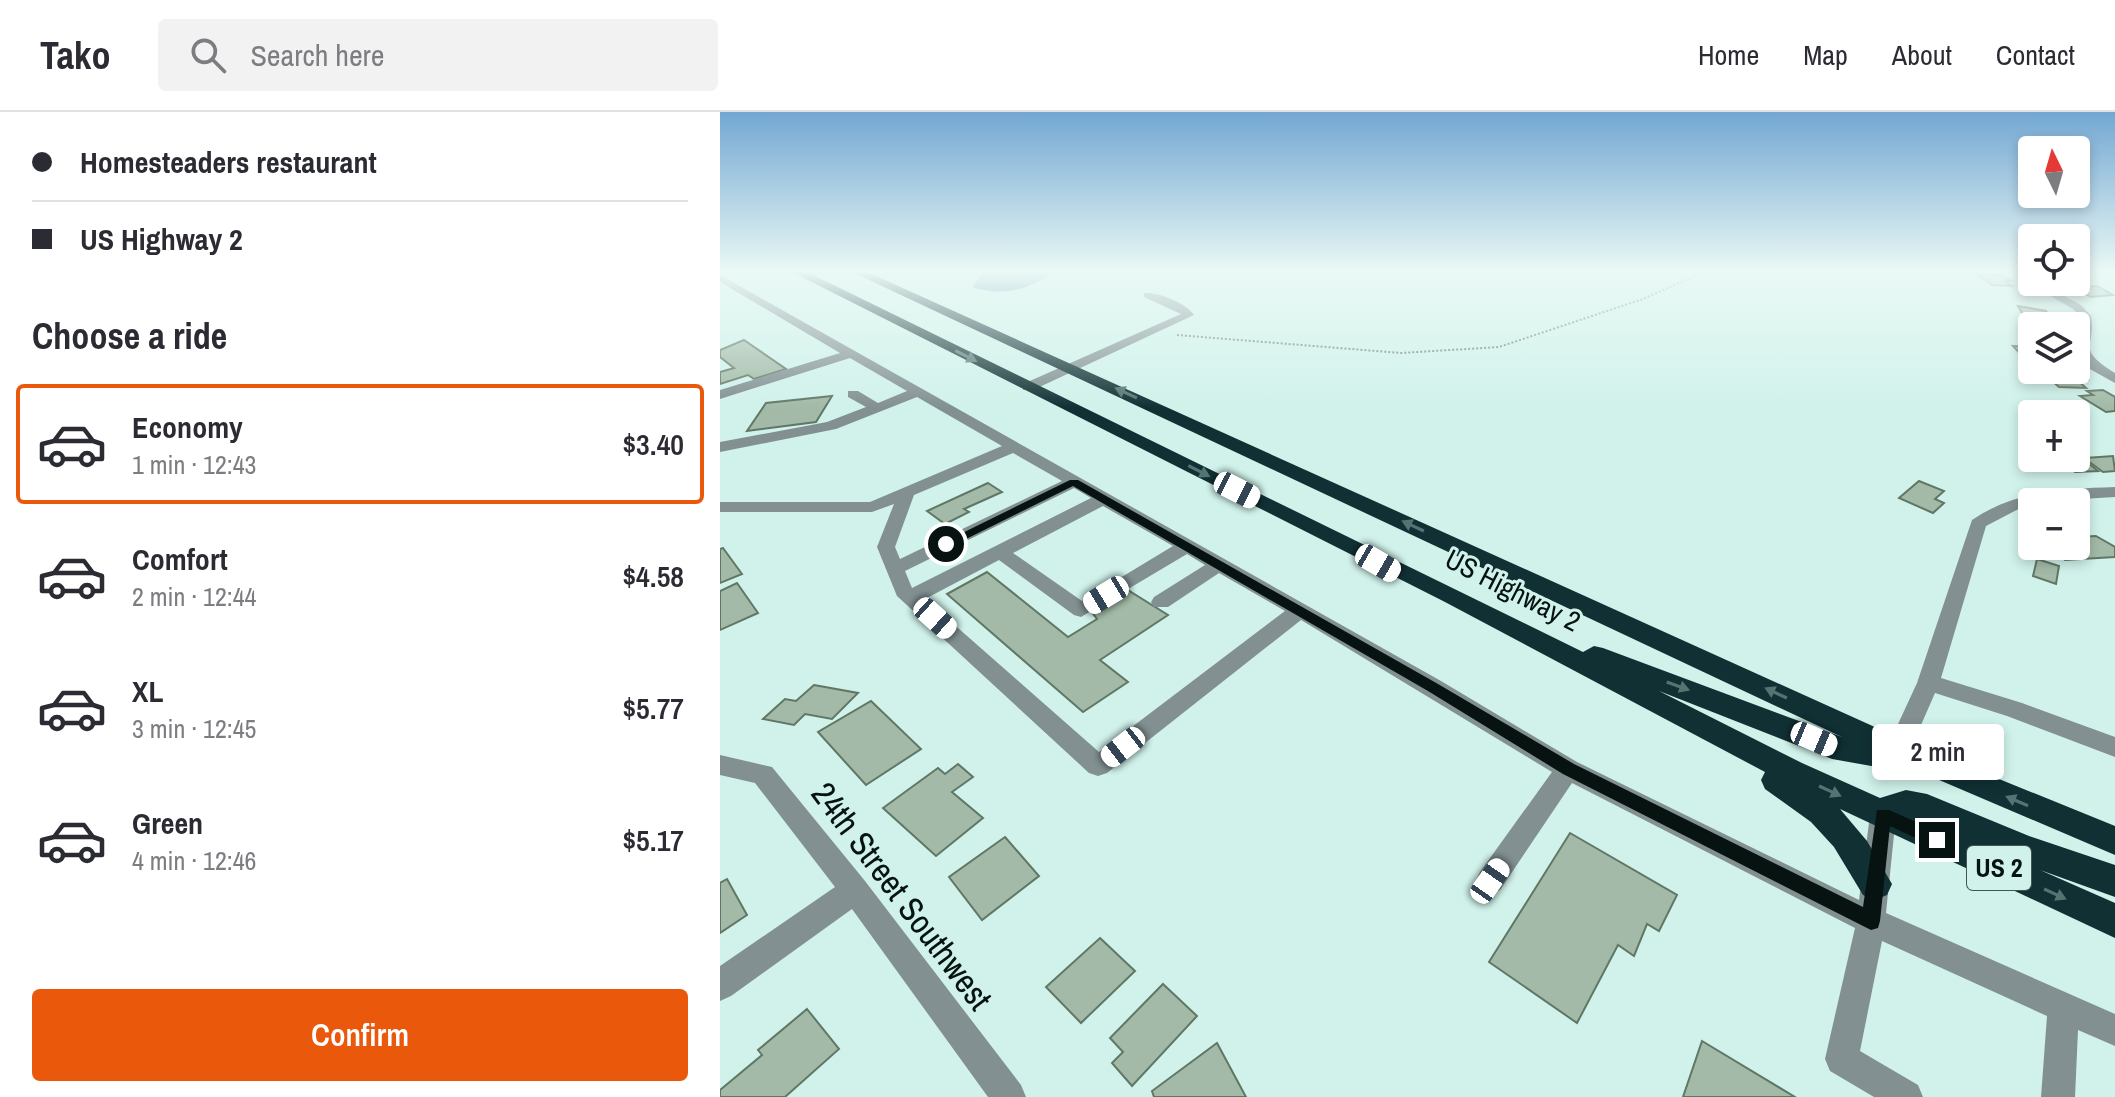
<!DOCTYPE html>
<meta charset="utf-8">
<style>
:root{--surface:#fff;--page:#f2f2f3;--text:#2b2b33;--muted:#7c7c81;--line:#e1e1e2;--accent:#ea580c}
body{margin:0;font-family:"Archivo Narrow",sans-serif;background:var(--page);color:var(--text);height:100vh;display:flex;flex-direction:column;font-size:30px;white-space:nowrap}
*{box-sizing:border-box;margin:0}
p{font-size:26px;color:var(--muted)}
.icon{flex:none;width:44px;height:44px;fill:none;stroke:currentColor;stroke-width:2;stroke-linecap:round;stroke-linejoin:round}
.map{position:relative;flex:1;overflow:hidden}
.panel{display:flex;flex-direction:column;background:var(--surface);width:720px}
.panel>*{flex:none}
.hud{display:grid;align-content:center;height:176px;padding:0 32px;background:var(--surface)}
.needle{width:52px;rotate:355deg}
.buttons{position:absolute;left:1298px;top:24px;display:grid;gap:16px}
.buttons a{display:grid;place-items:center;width:72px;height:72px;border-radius:8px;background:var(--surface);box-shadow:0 4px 12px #0003;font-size:40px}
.end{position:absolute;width:36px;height:36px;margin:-18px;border:10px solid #071311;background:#fff;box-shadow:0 0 0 4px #fff}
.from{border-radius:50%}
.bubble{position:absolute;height:56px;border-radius:8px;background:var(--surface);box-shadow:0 4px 12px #0003;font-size:26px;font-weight:600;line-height:56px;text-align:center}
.car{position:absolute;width:24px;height:48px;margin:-24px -12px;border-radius:10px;box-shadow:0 0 6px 2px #0007;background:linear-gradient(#fff 24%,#345 0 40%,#fff 0 76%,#345 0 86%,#fff 0)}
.hud b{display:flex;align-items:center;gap:28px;height:76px;font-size:30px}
.hud b+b{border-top:2px solid var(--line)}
.hud i{width:20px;height:20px;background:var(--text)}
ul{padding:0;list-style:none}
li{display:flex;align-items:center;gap:24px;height:120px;margin:0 16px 12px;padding:0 16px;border:4px solid transparent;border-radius:8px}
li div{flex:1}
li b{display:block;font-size:30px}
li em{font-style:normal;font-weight:600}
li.current{border-color:var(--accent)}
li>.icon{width:72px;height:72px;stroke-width:1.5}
h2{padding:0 32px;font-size:36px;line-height:96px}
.primary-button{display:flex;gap:16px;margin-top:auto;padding:16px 32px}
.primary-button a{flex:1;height:92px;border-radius:8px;background:var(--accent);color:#fff;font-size:32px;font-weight:600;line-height:92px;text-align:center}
header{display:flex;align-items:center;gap:48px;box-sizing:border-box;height:112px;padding:0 40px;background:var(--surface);border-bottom:2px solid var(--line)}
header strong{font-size:38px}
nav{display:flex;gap:44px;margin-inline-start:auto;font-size:28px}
.search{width:560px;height:72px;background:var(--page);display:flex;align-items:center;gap:20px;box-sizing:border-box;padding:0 28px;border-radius:8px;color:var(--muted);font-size:30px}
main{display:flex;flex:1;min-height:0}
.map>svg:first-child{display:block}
</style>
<header>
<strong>Tako</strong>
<div class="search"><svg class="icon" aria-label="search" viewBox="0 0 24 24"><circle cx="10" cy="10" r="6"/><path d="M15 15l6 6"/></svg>Search here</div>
<nav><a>Home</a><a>Map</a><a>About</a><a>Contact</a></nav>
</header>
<main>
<section class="panel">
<div class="hud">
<b><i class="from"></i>Homesteaders restaurant</b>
<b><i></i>US Highway 2</b>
</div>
<h2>Choose a ride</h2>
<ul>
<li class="current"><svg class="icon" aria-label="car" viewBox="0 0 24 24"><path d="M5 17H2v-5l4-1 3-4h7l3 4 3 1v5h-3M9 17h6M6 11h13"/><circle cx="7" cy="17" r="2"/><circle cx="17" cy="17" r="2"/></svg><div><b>Economy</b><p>1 min · 12:43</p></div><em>$3.40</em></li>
<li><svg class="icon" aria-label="car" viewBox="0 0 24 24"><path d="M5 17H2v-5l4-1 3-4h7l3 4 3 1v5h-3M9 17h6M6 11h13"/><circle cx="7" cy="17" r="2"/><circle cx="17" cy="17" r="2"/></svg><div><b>Comfort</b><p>2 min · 12:44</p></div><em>$4.58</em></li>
<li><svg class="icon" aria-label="car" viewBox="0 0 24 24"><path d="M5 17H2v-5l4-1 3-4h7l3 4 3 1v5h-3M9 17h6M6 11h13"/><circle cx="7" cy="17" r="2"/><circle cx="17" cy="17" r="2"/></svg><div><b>XL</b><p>3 min · 12:45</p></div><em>$5.77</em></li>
<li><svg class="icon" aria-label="car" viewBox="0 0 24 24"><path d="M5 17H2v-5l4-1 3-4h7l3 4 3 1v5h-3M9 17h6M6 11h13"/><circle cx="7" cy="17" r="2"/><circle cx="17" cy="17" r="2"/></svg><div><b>Green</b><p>4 min · 12:46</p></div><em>$5.17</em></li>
</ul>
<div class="primary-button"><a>Confirm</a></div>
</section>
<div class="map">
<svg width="1395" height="985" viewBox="0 0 1395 985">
<rect width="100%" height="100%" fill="#d0f2ea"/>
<!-- water -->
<path fill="#6393b1" d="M264 159H327L329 162C310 179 276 184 252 175Z"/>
<!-- building -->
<g fill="#a2baa7" stroke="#617766" stroke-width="2">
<polygon points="1257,162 1282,163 1291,169 1285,169 1292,174 1272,173"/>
<polygon points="1377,174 1393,183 1371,185 1359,179 1369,177 1364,175"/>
<polygon points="1298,194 1326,199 1329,204 1323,203 1328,211 1307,209"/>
<polygon points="24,228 66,257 34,267 28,263 0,272 0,260 14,256 0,245 0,238"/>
<polygon points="1293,234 1312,235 1312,247 1305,247"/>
<polygon points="1332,258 1356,258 1367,267 1355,266 1366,276 1339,275 1323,261 1336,261"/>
<polygon points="1383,278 1395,285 1395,299 1386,300 1360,284 1373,283 1367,279"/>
<polygon points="112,284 96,310 27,319 46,291"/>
<polygon points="1393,344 1395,359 1383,360 1364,346"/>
<polygon points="1318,346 1364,348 1378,359 1355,360 1346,353 1330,354"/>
<polygon points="1199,369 1224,379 1215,387 1224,391 1213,401 1179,386"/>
<polygon points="268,371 282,380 244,397 249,400 225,412 207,399"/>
<polygon points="1376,424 1395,435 1395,445 1345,448 1329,434 1356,434 1356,425"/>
<polygon points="3,436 22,462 0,471 0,437"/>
<polygon points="1317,447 1339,454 1336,472 1313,464"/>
<polygon points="267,460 348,525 377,507 371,499 406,477 448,503 380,548 408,570 363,600 227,482"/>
<polygon points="17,471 38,501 0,518 0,479"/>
<polygon points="94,573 138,581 112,607 85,602 74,613 43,607 65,587 76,589"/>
<polygon points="151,589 201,637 146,673 98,620"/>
<polygon points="238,652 253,665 232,680 263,706 216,744 163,696 218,656 225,662"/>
<polygon points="850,721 957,783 939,819 927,812 914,844 898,833 857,911 769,850"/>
<polygon points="285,725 319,764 262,808 229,765"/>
<polygon points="7,767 27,803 0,821 0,771"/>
<polygon points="380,826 415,859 361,911 326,875"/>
<polygon points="443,872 477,904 412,974 392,951 403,940 390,926"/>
<polygon points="87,897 119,937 65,985 0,985 0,978 42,943 38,938"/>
<polygon points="982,929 1075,985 963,985"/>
<polygon points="497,931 526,985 434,985 432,979"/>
</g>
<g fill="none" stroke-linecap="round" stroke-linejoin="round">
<!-- path -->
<polyline stroke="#6b827d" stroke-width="2" stroke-dasharray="2 2" stroke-linecap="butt" points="457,223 681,241 779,235 923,187 986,159"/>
<!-- minor -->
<g fill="#829092" fill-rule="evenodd">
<path d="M0 163 721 569 857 650 1139 788 1150 703 1154 695 1163 692 1172 695 1176 703 1166 801 1395 902V934L1358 918 1355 985H1321L1327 904 1162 829 1140 939 1198 973 1203 985H1154L1110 959 1105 947 1135 816 852 671 780 778 770 782 760 778 756 769 760 760 832 660 581 508 387 661 378 664 369 661 177 484 157 435 174 392 152 400H0V390H150L282 334 197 285 116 317 0 340V330L107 310 146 295 128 285V279H138L158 291 187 279 130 246 0 287V278L120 241 0 170ZM293 341 342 369 180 447 175 435 194 383ZM354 376 371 386 192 476 185 459ZM383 394 453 434 362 489 293 441ZM467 442 485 453 434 485 431 490 434 495H448L499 461 565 499 379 640 205 487 279 448 354 503 361 505Z"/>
<path d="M1312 167 1361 193 1371 204C1376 236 1355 236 1395 261V271L1368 256 1356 235 1361 206 1353 197 1310 172Z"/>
<path d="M424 181C439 180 466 191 474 203L313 278H303V272L461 202 424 185Z"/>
<path d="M1395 375V385L1312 390 1266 414 1221 566 1302 591 1395 625V645L1287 604 1215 581 1187 645 1178 648 1169 645 1166 638 1197 571 1252 408C1296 378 1343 377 1395 375Z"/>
<polygon points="0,643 52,655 145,769 301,973 306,985 268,985 132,797 11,884 0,889 0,854 115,775 35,671 0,663"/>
</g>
<!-- highway -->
<polygon fill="#113034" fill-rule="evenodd" points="70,159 85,159 863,540 874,534 883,536 1122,625 130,159 145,159 1188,630 1395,714 1395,743 1177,650 1157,655 1112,647 939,579 1082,651 1160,686 1186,678 1207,682 1309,724 1395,753 1395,785 1320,758 1395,791 1395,826 1120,697 1147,729 1172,772 1167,783 1155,788 1143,783 1114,735 1091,710 1045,677 1041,668 1045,660 725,490"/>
</g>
<!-- one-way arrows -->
<defs><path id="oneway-solid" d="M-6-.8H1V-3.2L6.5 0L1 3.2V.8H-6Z" transform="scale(2)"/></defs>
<g fill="#547474">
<use href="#oneway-solid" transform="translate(246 244) rotate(27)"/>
<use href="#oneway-solid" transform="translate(406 281) rotate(-155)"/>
<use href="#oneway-solid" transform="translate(479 359) rotate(27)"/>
<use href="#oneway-solid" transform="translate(693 414) rotate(-155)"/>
<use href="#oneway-solid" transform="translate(958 574) rotate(20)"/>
<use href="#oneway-solid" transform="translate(1056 581) rotate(-155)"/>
<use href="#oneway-solid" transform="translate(1110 679) rotate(25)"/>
<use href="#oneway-solid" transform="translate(1297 689) rotate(-157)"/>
<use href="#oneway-solid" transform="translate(1335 782) rotate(25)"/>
</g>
<!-- sky -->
<linearGradient id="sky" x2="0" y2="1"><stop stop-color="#73a7d2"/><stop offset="0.54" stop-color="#eaf9f6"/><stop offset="1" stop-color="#eaf9f6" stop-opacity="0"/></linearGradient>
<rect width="1395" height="296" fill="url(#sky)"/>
<!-- route -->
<polygon fill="#071311" points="350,368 358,368 718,572 854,652 1143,795 1157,698 1169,698 1223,722 1226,728 1223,734 1217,736 1170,714 1160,809 1158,816 1151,818 843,662 708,579 353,374 230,435 220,432"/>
<g text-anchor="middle" stroke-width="6" stroke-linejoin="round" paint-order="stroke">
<!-- shield labels -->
<rect fill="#d0f2ea" stroke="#435652" stroke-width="2" x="1247" y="734" width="64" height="44" rx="6"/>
<g font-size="26" font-weight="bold" fill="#071311">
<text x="1279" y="765">US 2</text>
</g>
<!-- street labels -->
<g font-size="28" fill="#071311" stroke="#d0f2ea">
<text transform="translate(793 478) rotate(27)" y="10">US Highway 2</text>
</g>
<!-- near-street labels -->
<g font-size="34" fill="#071311" stroke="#d0f2ea">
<text transform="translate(182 784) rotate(53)" y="12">24th Street Southwest</text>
</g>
</g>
</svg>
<div class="buttons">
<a><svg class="needle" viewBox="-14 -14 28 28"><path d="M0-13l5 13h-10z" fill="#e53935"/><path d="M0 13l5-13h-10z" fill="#7c7c81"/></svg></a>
<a><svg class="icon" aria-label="locate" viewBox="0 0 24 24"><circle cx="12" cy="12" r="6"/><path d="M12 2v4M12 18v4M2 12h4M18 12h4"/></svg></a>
<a><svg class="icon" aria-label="layers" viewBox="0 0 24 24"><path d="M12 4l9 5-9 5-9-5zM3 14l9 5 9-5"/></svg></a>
<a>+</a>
<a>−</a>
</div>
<i class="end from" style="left:226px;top:432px"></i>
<i class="end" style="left:1217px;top:728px"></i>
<div class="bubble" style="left:1152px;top:612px;width:132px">2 min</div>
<i class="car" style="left:517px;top:378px;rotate:117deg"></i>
<i class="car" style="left:658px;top:451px;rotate:120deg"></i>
<i class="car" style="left:386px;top:483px;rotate:239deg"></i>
<i class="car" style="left:215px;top:506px;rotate:132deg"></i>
<i class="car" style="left:1094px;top:627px;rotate:113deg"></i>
<i class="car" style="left:403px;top:635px;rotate:232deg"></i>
<i class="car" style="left:770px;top:769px;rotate:35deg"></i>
</div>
</main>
